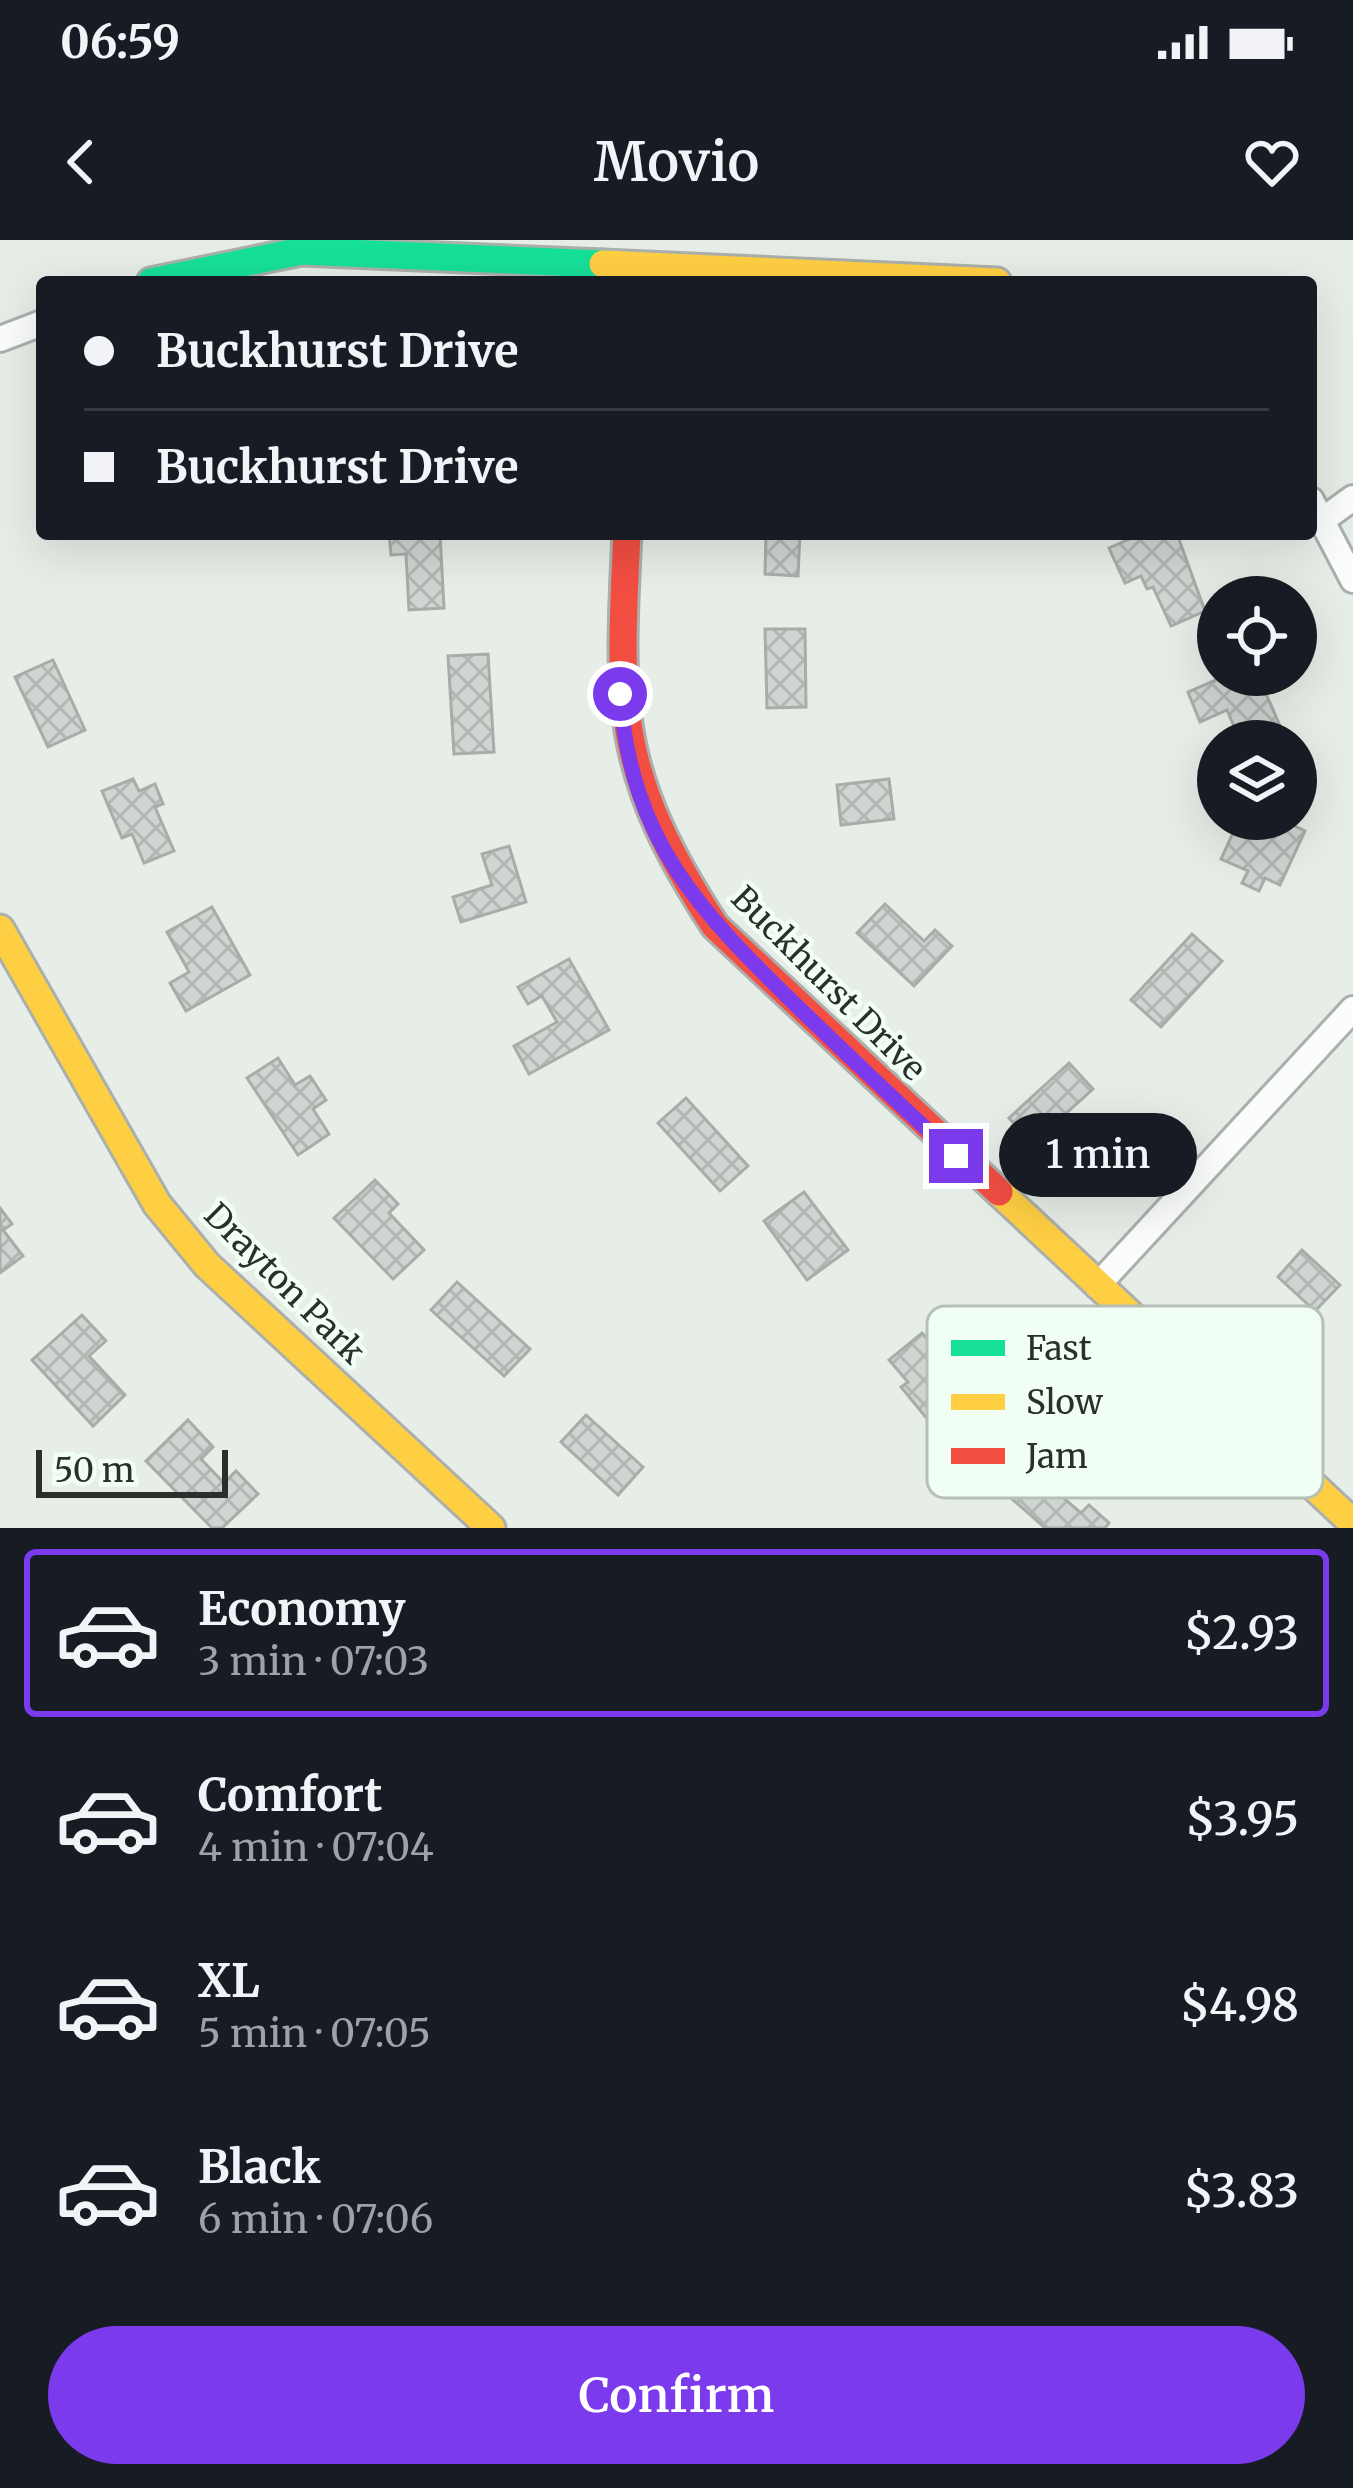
<!DOCTYPE html>
<meta charset="utf-8">
<style>
:root{--surface:#171b24;--page:#242831;--text:#f1f3f6;--muted:#9ea1a6;--line:#363941;--accent:#7c3aed}
body{margin:0;font-family:Merriweather,serif;background:var(--page);color:var(--text);height:100vh;display:flex;flex-direction:column;font-size:45px;white-space:nowrap}
*{box-sizing:border-box;margin:0}
p{font-size:39px;color:var(--muted)}
.icon{flex:none;width:66px;height:66px;fill:none;stroke:currentColor;stroke-width:2;stroke-linecap:round;stroke-linejoin:round}
.map{position:relative;height:1288px;overflow:hidden}
.sheet{display:flex;flex-direction:column;background:var(--surface);flex:1}
.sheet>*{flex:none}
.hud{position:absolute;left:36px;top:36px;width:1281px;height:264px;border-radius:12px;box-shadow:0 12px 48px #0002;display:grid;align-content:center;height:264px;padding:0 48px;background:var(--surface)}
.buttons{position:absolute;left:1197px;top:336px;display:grid;gap:24px}
.buttons a{display:grid;place-items:center;width:120px;height:120px;border-radius:50%;background:var(--surface);box-shadow:0 12px 48px #0002;font-size:60px}
.scale{position:absolute;left:36px;bottom:30px;width:192px;box-sizing:border-box;padding-left:12px;border:6px solid #2a2f2b;border-top:0;font-size:33px;line-height:42px;white-space:nowrap;color:#2a2f2b;-webkit-text-stroke:9px #f1fef4;paint-order:stroke}
.end{position:absolute;width:54px;height:54px;margin:-27px;border:15px solid #7c3aed;background:#fff;box-shadow:0 0 0 6px #fff}
.from{border-radius:50%}
.bubble{position:absolute;height:84px;border-radius:42px;background:var(--surface);box-shadow:0 12px 48px #0002;font-size:39px;font-weight:600;line-height:84px;text-align:center}
.hud b{display:flex;align-items:center;gap:42px;height:114px;font-size:45px}
.hud b+b{border-top:3px solid var(--line)}
.hud i{width:30px;height:30px;background:var(--text)}
ul{padding:21px 0 0;list-style:none}
li{display:flex;align-items:center;gap:36px;height:168px;margin:0 24px 18px;padding:0 24px;border:6px solid transparent;border-radius:12px}
li div{flex:1}
li b{display:block;font-size:45px}
li em{font-style:normal;font-weight:600}
li.current{border-color:var(--accent)}
li>.icon{width:108px;height:108px;stroke-width:1.5}
.button{display:flex;gap:24px;margin-top:auto;padding:24px 48px}
.button a{flex:1;height:138px;border-radius:72px;background:var(--accent);color:#fff;font-size:48px;font-weight:600;line-height:138px;text-align:center}
.status{display:flex;justify-content:space-between;align-items:center;height:84px;padding:0 60px;background:var(--surface);direction:ltr}
.status svg{height:33px;fill:currentColor}
header{display:flex;justify-content:space-between;align-items:center;height:156px;padding:0 48px;background:var(--surface);font-size:54px;font-weight:600}
.map>svg:first-child{display:block}
</style>
<div class="status"><b>06:59</b><svg viewBox="0 0 49 12"><path d="M0 12V9h3v3zM5 12V6h3v6zM10 12V3h3v9zM15 12V0h3v12zM26 1h20v11H26zM47 4h2v5h-2z"/></svg></div>
<header><svg class="icon" aria-label="back" viewBox="0 0 24 24"><path d="M15 5l-7 7 7 7"/></svg>Movio<svg class="icon" aria-label="heart" viewBox="0 0 24 24"><path d="M12 20l-8-8c-3-5 5-10 8-4 3-6 11-1 8 4z"/></svg></header>
<div class="map">
<svg width="1353" height="1288" viewBox="0 0 1353 1288">
<defs>
<pattern id="building-cross-hatch" width="8" height="8" patternUnits="userSpaceOnUse" patternTransform="scale(3)"><rect width="8" height="8" fill="#cfd5d0"/><path d="M0 0l8 8M0 8l8-8" fill="none" stroke="#b2b7b3"/></pattern>
</defs>
<rect width="100%" height="100%" fill="#e7eee8"/>
<!-- building -->
<g fill="url(#building-cross-hatch)" stroke="#a7ada8" stroke-width="3">
<polygon points="389,294 440,294 444,368 409,370 406,314 391,315"/>
<polygon points="766,294 800,294 798,336 765,334"/>
<polygon points="1141,294 1177,294 1205,371 1171,386 1153,347 1147,349 1141,336 1125,343 1109,308"/>
<polygon points="765,389 805,389 806,467 767,468"/>
<polygon points="488,414 494,512 454,514 448,416"/>
<polygon points="53,420 85,490 48,507 15,437"/>
<polygon points="1227,435 1258,435 1283,493 1265,501 1223,501 1236,491 1227,470 1200,482 1188,452"/>
<polygon points="133,539 139,551 155,544 163,564 155,567 174,611 144,623 132,594 122,598 102,551"/>
<polygon points="889,539 894,579 841,585 837,545"/>
<polygon points="1258,579 1280,579 1305,591 1280,645 1265,638 1259,651 1242,643 1248,631 1221,619 1238,582 1253,589"/>
<polygon points="509,606 526,662 461,682 453,657 492,645 482,614"/>
<polygon points="885,664 924,701 935,690 952,706 914,746 857,693"/>
<polygon points="212,667 250,735 186,771 170,743 189,732 167,692"/>
<polygon points="1192,694 1222,721 1161,787 1131,760"/>
<polygon points="569,719 609,790 529,834 514,806 557,782 542,756 528,764 518,747"/>
<polygon points="278,818 295,845 310,836 326,860 313,869 329,894 298,915 247,838"/>
<polygon points="1069,823 1093,849 1032,904 1009,878"/>
<polygon points="686,858 748,926 720,951 658,883"/>
<polygon points="375,940 398,964 389,973 424,1010 393,1039 334,978"/>
<polygon points="804,952 848,1010 807,1040 764,981"/>
<polygon points="0,968 12,984 3,990 23,1016 0,1033"/>
<polygon points="1302,1010 1340,1045 1315,1071 1278,1037"/>
<polygon points="457,1042 530,1109 504,1136 431,1070"/>
<polygon points="82,1075 106,1101 89,1116 125,1155 93,1186 32,1120"/>
<polygon points="922,1093 982,1165 943,1198 901,1147 908,1142 889,1120"/>
<polygon points="586,1175 643,1227 618,1255 561,1202"/>
<polygon points="188,1180 213,1207 201,1219 224,1243 236,1231 258,1254 222,1288 212,1288 146,1221"/>
<polygon points="1035,1213 1058,1233 1048,1245 1081,1273 1089,1265 1109,1283 1105,1288 1045,1288 1002,1250"/>
</g>
<g fill="none" stroke-linecap="round" stroke-linejoin="round">
<!-- street casing -->
<g stroke="#acb0ad" stroke-width="30">
<g id="street">
<polyline points="0,99 42,83"/>
<polyline points="1311,260 1353,340"/>
<polyline points="1324,279 1353,258"/>
<polyline points="1097,1046 1353,769"/>
</g>
</g>
<!-- fast casing -->
<g stroke="#acb0ad" stroke-width="33">
<polyline id="fast" points="151,42 301,11 603,24"/>
</g>
<!-- slow casing -->
<g stroke="#acb0ad" stroke-width="33">
<g id="slow">
<polyline points="603,24 997,42"/>
<polyline points="0,689 157,964 207,1025 491,1288"/>
<polyline points="999,952 1353,1283"/>
</g>
</g>
<!-- jam casing -->
<g stroke="#acb0ad" stroke-width="33">
<path id="jam" d="M627 294C618 470 616 534 715 686L999 952"/>
</g>
<!-- street -->
<use href="#street" stroke="#fbfcfc" stroke-width="24"/>
<!-- fast -->
<use href="#fast" stroke="#16e098" stroke-width="27"/>
<!-- slow -->
<use href="#slow" stroke="#ffcf43" stroke-width="27"/>
<!-- jam -->
<use href="#jam" stroke="#f24e42" stroke-width="27"/>
</g>
<g fill="none" stroke-linecap="round" stroke-linejoin="round">
<!-- route -->
<path stroke="#7c3aed" stroke-width="15" d="M620 454C631 602 700 672 802 771 853 820 904 869 956 916"/>
</g>
<g text-anchor="middle" stroke-width="9" stroke-linejoin="round" paint-order="stroke">
<!-- street labels -->
<g font-size="33" fill="#2a2f2b" stroke="#f1fef4">
<text transform="translate(829 743) rotate(45)" y="12">Buckhurst Drive</text>
<text transform="translate(285 1043) rotate(45)" y="12">Drayton Park</text>
</g>
</g>
<!-- legend -->
<rect x="927" y="1066" width="396" height="192" rx="18" fill="#f1fef4" stroke="#b5c0b8" stroke-width="3"/>
<rect x="951" y="1100" width="54" height="16" fill="#16e098"/>
<rect x="951" y="1154" width="54" height="16" fill="#ffcf43"/>
<rect x="951" y="1208" width="54" height="16" fill="#f24e42"/>
<g font-size="33" fill="#2a2f2b">
<text x="1026" y="1120">Fast</text>
<text x="1026" y="1174">Slow</text>
<text x="1026" y="1228">Jam</text>
</g>
</svg>
<div class="buttons">
<a><svg class="icon" aria-label="locate" viewBox="0 0 24 24"><circle cx="12" cy="12" r="6"/><path d="M12 2v4M12 18v4M2 12h4M18 12h4"/></svg></a>
<a><svg class="icon" aria-label="layers" viewBox="0 0 24 24"><path d="M12 4l9 5-9 5-9-5zM3 14l9 5 9-5"/></svg></a>
</div>
<div class="scale">50 m</div>
<i class="end from" style="left:620px;top:454px"></i>
<i class="end" style="left:956px;top:916px"></i>
<div class="bubble" style="left:999px;top:873px;width:198px">1 min</div>
<div class="hud">
<b><i class="from"></i>Buckhurst Drive</b>
<b><i></i>Buckhurst Drive</b>
</div>
</div>
<section class="sheet">
<ul>
<li class="current"><svg class="icon" aria-label="car" viewBox="0 0 24 24"><path d="M5 17H2v-5l4-1 3-4h7l3 4 3 1v5h-3M9 17h6M6 11h13"/><circle cx="7" cy="17" r="2"/><circle cx="17" cy="17" r="2"/></svg><div><b>Economy</b><p>3 min · 07:03</p></div><em>$2.93</em></li>
<li><svg class="icon" aria-label="car" viewBox="0 0 24 24"><path d="M5 17H2v-5l4-1 3-4h7l3 4 3 1v5h-3M9 17h6M6 11h13"/><circle cx="7" cy="17" r="2"/><circle cx="17" cy="17" r="2"/></svg><div><b>Comfort</b><p>4 min · 07:04</p></div><em>$3.95</em></li>
<li><svg class="icon" aria-label="car" viewBox="0 0 24 24"><path d="M5 17H2v-5l4-1 3-4h7l3 4 3 1v5h-3M9 17h6M6 11h13"/><circle cx="7" cy="17" r="2"/><circle cx="17" cy="17" r="2"/></svg><div><b>XL</b><p>5 min · 07:05</p></div><em>$4.98</em></li>
<li><svg class="icon" aria-label="car" viewBox="0 0 24 24"><path d="M5 17H2v-5l4-1 3-4h7l3 4 3 1v5h-3M9 17h6M6 11h13"/><circle cx="7" cy="17" r="2"/><circle cx="17" cy="17" r="2"/></svg><div><b>Black</b><p>6 min · 07:06</p></div><em>$3.83</em></li>
</ul>
<div class="button"><a>Confirm</a></div>
</section>
